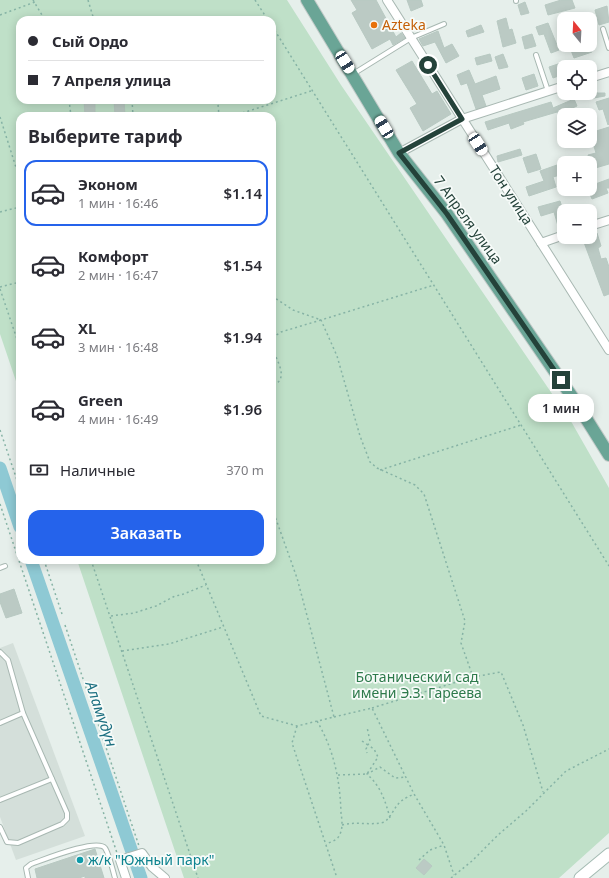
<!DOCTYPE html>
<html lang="ru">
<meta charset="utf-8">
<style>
:root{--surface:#fff;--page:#f2f2f3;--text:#2b2b33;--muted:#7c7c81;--line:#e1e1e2;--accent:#2563eb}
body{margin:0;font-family:"Noto Sans",sans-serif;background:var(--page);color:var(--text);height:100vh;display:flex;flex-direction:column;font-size:15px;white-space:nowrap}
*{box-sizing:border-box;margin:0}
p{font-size:13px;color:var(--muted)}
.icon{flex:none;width:22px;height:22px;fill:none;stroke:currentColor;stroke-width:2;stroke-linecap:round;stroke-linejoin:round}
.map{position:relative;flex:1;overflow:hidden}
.drawer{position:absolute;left:16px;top:112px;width:260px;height:452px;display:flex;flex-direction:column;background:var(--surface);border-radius:12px;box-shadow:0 2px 10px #0003}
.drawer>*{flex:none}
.banner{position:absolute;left:16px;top:16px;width:260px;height:88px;border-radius:12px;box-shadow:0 2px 10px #0003;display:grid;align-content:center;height:88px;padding:0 12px;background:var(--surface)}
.needle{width:26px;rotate:342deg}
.fabs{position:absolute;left:557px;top:12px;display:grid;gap:8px}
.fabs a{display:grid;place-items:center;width:40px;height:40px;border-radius:8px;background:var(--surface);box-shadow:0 2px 10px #0003;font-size:20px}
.end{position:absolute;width:18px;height:18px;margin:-9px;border:5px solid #24423a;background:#fff;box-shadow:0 0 0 2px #fff}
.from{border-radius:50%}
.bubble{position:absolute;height:28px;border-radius:12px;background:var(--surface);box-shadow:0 2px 10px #0003;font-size:13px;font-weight:600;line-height:28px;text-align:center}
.car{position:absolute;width:12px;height:24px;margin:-12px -6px;border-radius:5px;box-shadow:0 0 3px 1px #0007;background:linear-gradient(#fff 24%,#345 0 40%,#fff 0 76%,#345 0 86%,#fff 0)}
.banner b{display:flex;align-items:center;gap:14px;height:38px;font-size:15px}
.banner b+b{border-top:1px solid var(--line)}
.banner i{width:10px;height:10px;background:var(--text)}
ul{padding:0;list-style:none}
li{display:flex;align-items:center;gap:12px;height:66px;margin:0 8px 6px;padding:0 4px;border:2px solid transparent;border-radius:12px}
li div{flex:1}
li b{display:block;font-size:15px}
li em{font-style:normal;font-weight:600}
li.active{border-color:var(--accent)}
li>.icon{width:36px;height:36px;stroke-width:1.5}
h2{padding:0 12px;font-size:18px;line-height:48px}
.pay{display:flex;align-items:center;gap:10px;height:44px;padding:0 12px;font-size:15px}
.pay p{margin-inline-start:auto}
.primary-button{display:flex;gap:8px;margin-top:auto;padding:8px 12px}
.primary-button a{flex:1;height:46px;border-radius:12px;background:var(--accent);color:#fff;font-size:16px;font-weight:600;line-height:46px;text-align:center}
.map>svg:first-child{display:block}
</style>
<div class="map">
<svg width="609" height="878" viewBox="0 0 609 878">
<rect width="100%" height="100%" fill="#e6efeb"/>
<!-- built -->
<polygon fill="#d4dfda" points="13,643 85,836 16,860 0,817 0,648"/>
<!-- green -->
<path fill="#bfe0c8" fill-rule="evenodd" d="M0 0H287L341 85 572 423 609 488V833L559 878H184L77 560H272V116H20V393L0 334ZM20 20H272V100H20Z"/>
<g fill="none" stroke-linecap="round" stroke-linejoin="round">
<!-- river -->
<g stroke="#8ec9d4" stroke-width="13">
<polyline points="0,468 20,527"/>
<polyline points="31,560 141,878"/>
</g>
</g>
<!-- building -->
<g fill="#bbcac4" stroke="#b8c9c2">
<polygon points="351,0 376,0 396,37 401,33 405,38 393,45 390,39 372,49 352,13 357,10"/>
<polygon points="407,0 421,0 423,6 411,11"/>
<polygon points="561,0 572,0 575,8 548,15 545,5"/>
<polygon points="525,2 529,13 521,15 518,5"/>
<polygon points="607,6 609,22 599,25 595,10"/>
<polygon points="506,18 509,30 512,29 516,43 503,47 497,21"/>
<polygon points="548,23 559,50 551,53 544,34 539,35 536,27"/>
<polygon points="481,25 484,32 468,37 466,31"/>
<polygon points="438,31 444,48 452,44 459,56 446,63 435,42 423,46 419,39"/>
<polygon points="532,34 536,46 525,49 522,37"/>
<polygon points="569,45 589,45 592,52 574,58"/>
<polygon points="490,54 492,61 477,65 475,58"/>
<polygon points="503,54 508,67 499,69 495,57"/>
<polygon points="412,61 432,94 437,91 451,114 423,131 410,108 417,104 396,70"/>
<polygon points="564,62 564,74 553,78 549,67"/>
<polygon points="469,70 475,84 496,76 500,89 482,95 486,106 476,109 467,83 461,85 457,75"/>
<polygon points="534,74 538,86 526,90 522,78"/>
<polygon points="590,83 593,83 597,93 605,93 605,96 588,99 586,93 590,93"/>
<polygon points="609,98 609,124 608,125 603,109 599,110 596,102"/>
<polygon points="574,99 577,106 568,110 571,115 564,115 564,125 557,112 523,122 524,124 511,129 509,123 488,130 485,122 551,102 553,108"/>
<polygon points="84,100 95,100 95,116 85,116"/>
<polygon points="114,100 124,100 125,116 115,116"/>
<polygon points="609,127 609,164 592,169 588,155 596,153 590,133"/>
<polygon points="520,149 522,155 498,162 497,156"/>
<polygon points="536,154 541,169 528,173 523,158"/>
<polygon points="557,165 560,175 553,177 556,187 529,196 526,187 544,181 540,171"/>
<polygon points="609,179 609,188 606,188 608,193 592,199 588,189 590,189 590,186"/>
<polygon points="560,201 564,213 564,224 558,226 554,212 541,216 538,207"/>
<polygon points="597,233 601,246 598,248 601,259 606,258 609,267 609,294 604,296 582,237 590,237 590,235"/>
<polygon points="14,589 22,613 6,618 0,602 0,594"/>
<polygon points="95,849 104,878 85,878 85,876 79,878 37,878 35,869"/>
<polygon points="424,859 432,866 424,875 416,868"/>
</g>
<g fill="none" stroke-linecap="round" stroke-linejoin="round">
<!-- lane casing -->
<g stroke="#a8b8b2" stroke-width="6">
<g id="lane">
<polyline points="516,0 516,1"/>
<polyline points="603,29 609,48"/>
<polyline points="536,55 548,91"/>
<polyline points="353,74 411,38 444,24"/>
<polyline points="0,568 5,566"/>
<polyline points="0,652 8,660 23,713 67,813 67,819 62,824 18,843 7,842 0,827"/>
<polyline points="0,723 23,713"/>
<polyline points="0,800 52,779"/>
<path d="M28 878 26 868 31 864C43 860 97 838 105 848 109 854 113 871 115 878"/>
</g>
</g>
<!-- street casing -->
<g stroke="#a8b8b2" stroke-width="10">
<g id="street">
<polyline points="387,0 609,350"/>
<polyline points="590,78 609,72"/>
<polyline points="399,153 462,119 564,86"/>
<polyline points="590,226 609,220"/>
<polyline points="541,243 564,235"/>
<polyline points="126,878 120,860 142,853 152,867 165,878"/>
</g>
</g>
<!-- secondary casing -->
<g stroke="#a4bbb3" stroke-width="13">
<polyline id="secondary" points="580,878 609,854"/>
</g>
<!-- primary casing -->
<g stroke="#c2cac8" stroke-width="14">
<polyline id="primary" points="307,0 399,153 447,214 577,404 609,455"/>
</g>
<!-- path -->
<g stroke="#86b3a5" stroke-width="1.5" stroke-dasharray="2 3" stroke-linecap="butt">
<polyline points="33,0 45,20"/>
<polyline points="88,0 94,20"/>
<polyline points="255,0 268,20"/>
<polyline points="0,15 35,2"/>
<polyline points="272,26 609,566"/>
<polyline points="69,100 71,116"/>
<polyline points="132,100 133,116"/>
<polyline points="193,100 203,103 216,100"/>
<polyline points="219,100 218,104 219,116"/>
<polyline points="233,116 311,91"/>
<polyline points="0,117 20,180"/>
<polyline points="0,212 20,207"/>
<polyline points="0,287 20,282"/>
<polyline points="0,289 20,348"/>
<polyline points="272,296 293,310 321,320 281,332 272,338"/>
<path d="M272 348C277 361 290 379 272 386"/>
<polyline points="0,430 20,489"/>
<polyline points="380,470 521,425"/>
<polyline points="0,504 117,853"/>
<polyline points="44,560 62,614"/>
<polyline points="91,560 198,878"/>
<polyline points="196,560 261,716 297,726 334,717 297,578 272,508"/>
<polyline points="111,616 134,613 156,606 175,596 181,595 206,585"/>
<polyline points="65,625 139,846"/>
<polyline points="122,651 169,644 223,627"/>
<polyline points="473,677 501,672 523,725 543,792"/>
<polyline points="372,708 473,677 461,643 465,621 424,494 415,485 377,468 370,462 360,436 337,356 321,320 434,285"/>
<polyline points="334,717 372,708 414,794 444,845 454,875"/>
<path d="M317 721C334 750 340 780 341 813 342 819 343 828 340 834 338 840 331 842 326 844"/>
<polyline points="297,726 292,743 337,878"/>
<polyline points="362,741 368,745 366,749 367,753"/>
<polyline points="338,775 367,774 378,757 374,749 368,745 370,741 367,727"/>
<path d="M390 818C385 800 381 787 367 774L380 767 395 778 406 777"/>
<path d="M342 825C357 821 370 826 385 822 398 808 393 803 414 794"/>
<polyline points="419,860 430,850 444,845"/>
<polyline points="451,878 472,861 498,835 526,811 566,771 609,749"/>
</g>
<!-- lane -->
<use href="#lane" stroke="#fff" stroke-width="4"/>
<!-- street -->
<use href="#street" stroke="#fff" stroke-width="8"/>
<!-- secondary -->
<use href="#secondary" stroke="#fff" stroke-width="11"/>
<!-- primary -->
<use href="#primary" stroke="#6aa596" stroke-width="12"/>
</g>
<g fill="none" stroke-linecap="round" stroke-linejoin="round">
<!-- route -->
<polyline stroke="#24423a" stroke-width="5" points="428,65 462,119 399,153 447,214 561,380"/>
</g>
<!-- markers -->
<circle fill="#e8710a" stroke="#f7fbf9" stroke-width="1.5" cx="374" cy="25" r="4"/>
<circle fill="#0f9aa8" stroke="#f7fbf9" stroke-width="1.5" cx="80" cy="860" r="4"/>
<g text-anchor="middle" stroke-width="3.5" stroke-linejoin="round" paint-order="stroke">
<!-- food labels -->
<g font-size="14" fill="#c56008" stroke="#f7fbf9" text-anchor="start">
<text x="382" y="30">Azteka</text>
</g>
<!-- street labels -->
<g font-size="14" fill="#24423a" stroke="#f7fbf9">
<text transform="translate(511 195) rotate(57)" y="5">Тон улица</text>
<text transform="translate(468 220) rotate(54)" y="5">7 Апреля улица</text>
</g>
<!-- park labels -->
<g font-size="14" fill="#2d7a4b" stroke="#f7fbf9">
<text x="417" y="682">Ботанический сад<tspan x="417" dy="16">имени Э.З. Гареева</tspan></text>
</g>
<!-- culture labels -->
<g font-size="14" fill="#0d838f" stroke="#f7fbf9" text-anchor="start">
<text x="88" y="865">ж/к "Южный парк"</text>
</g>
<!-- water labels -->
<g font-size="15" font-style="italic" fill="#1c6f80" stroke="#f7fbf9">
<text transform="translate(101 714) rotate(71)" y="5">Аламүдүн</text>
</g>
</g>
</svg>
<div class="fabs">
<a><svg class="needle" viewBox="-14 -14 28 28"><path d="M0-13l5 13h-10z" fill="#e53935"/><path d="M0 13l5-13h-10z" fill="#7c7c81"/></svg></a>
<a><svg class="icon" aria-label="locate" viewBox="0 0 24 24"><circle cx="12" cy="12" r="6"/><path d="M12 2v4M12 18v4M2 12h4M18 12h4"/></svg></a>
<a><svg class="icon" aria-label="layers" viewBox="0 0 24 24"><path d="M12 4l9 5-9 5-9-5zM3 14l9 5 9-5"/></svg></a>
<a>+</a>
<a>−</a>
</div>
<i class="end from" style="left:428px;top:65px"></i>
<i class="end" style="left:561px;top:380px"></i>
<div class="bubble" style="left:528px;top:394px;width:66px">1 мин</div>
<i class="car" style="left:345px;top:62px;rotate:148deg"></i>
<i class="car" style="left:384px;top:127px;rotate:329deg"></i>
<i class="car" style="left:478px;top:144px;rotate:147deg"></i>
<div class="banner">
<b><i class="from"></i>Сый Ордо</b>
<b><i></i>7 Апреля улица</b>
</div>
<section class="drawer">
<h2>Выберите тариф</h2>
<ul>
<li class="active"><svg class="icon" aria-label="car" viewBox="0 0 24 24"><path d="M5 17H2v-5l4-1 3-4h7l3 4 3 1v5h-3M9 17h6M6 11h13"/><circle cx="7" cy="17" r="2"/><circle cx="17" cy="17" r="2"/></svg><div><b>Эконом</b><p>1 мин · 16:46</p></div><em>$1.14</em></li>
<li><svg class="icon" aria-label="car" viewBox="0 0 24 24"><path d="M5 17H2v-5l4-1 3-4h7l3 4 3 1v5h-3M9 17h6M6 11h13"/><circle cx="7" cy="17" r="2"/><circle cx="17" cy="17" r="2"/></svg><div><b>Комфорт</b><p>2 мин · 16:47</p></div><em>$1.54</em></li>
<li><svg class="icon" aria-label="car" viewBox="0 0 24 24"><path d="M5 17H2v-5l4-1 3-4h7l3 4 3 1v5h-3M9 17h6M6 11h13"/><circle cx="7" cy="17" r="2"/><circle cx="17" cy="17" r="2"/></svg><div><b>XL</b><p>3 мин · 16:48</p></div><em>$1.94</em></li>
<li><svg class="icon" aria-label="car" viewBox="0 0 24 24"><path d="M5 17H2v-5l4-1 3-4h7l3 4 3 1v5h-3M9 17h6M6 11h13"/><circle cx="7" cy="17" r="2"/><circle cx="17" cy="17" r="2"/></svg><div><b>Green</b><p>4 мин · 16:49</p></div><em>$1.96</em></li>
</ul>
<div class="pay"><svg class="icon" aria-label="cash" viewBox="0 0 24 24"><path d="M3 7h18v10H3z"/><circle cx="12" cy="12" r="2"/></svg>Наличные<p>370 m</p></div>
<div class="primary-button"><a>Заказать</a></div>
</section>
</div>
